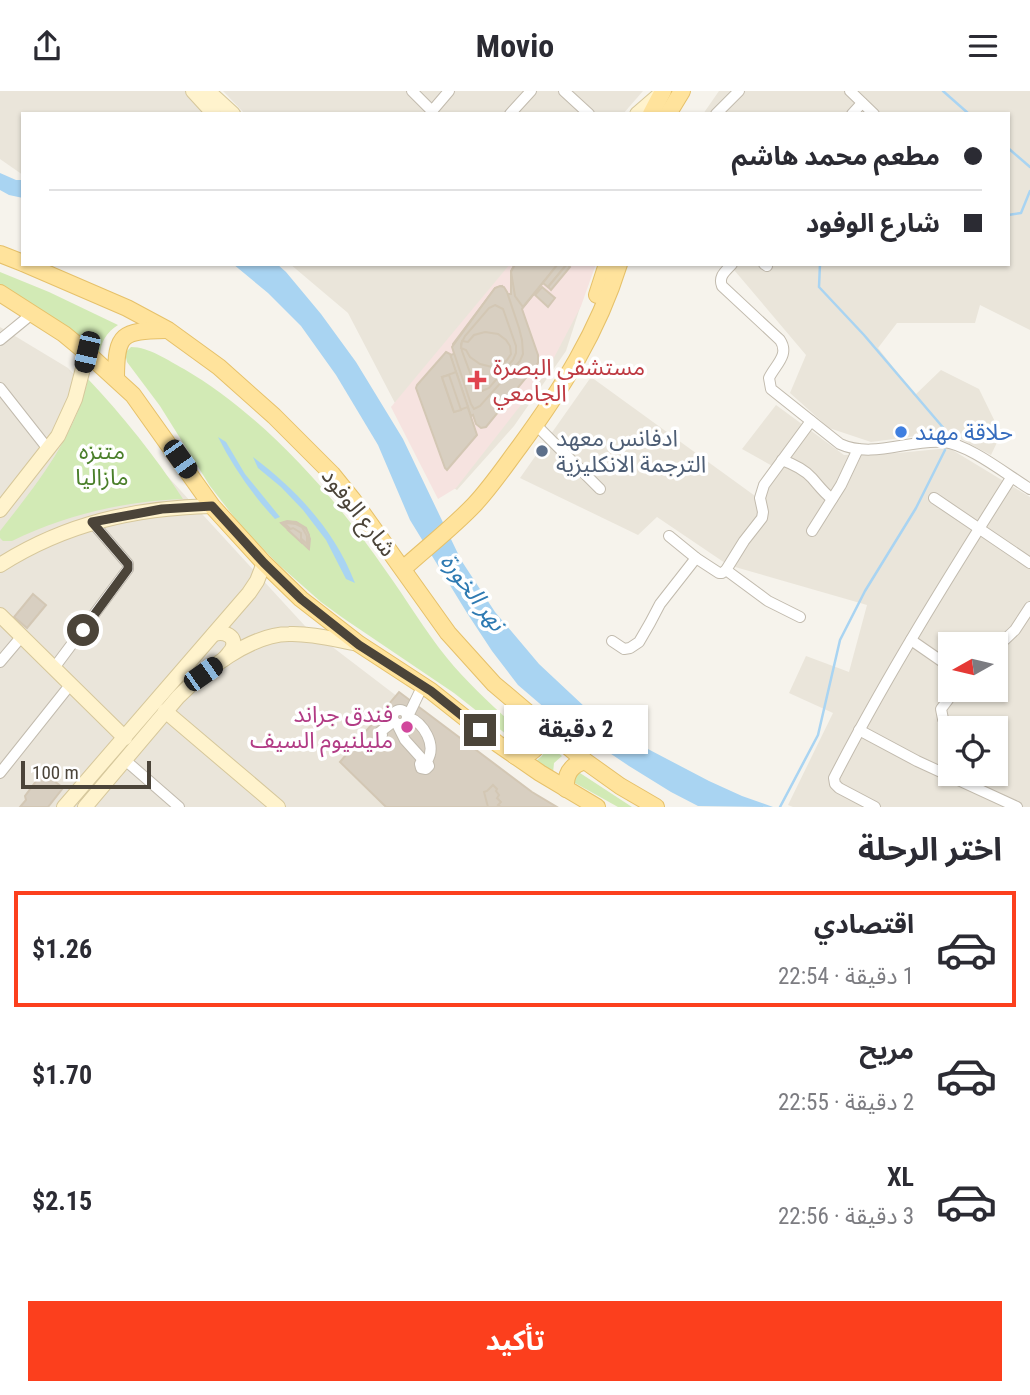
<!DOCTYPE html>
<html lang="ar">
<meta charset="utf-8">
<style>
:root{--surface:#fff;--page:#f2f2f3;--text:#2b2b33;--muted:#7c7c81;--line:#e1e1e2;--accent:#fc3f1d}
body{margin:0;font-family:"Roboto Condensed","Noto Sans Arabic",sans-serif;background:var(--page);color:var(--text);direction:rtl;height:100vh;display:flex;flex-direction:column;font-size:26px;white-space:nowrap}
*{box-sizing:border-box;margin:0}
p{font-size:23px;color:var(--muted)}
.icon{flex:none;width:38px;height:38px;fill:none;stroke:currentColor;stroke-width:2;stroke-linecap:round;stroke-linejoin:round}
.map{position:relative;height:716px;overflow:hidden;direction:ltr}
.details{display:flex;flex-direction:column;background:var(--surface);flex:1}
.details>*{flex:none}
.hud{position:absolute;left:21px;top:21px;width:989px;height:154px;border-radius:0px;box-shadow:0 2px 5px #0004;direction:rtl;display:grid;align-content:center;height:154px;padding:0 28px;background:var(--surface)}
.needle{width:46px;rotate:262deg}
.fabs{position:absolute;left:938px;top:541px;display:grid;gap:14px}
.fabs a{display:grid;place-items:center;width:70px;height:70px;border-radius:0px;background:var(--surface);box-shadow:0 2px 5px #0004;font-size:35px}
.scale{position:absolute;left:21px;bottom:18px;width:130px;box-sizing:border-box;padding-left:7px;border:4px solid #4b4439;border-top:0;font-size:19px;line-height:24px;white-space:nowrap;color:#4b4439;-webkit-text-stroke:5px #fff;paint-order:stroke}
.end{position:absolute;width:32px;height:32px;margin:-16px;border:9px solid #4b4439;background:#fff;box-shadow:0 0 0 4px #fff}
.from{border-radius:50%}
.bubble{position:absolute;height:49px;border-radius:0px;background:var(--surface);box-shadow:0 2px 5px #0004;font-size:23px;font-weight:700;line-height:49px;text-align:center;direction:rtl}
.car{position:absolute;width:21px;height:42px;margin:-21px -10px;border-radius:9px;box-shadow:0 0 5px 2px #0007;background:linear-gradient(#222 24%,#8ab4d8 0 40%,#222 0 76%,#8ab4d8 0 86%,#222 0)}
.hud b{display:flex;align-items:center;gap:24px;height:66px;font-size:26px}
.hud b+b{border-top:2px solid var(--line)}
.hud i{width:18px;height:18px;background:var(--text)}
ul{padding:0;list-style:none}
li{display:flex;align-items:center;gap:21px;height:116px;margin:0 14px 10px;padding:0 14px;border:4px solid transparent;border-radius:0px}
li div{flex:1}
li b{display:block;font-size:26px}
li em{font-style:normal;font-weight:700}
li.selected{border-color:var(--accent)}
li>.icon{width:63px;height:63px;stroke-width:1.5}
h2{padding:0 28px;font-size:32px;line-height:84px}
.button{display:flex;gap:14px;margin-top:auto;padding:14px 28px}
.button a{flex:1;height:80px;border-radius:0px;background:var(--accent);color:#fff;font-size:28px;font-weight:700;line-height:80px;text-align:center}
header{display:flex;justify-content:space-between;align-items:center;height:91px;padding:0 28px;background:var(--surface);font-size:32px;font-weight:700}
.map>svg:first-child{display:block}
</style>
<header><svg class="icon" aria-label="menu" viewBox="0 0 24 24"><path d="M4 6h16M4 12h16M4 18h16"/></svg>Movio<svg class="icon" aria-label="share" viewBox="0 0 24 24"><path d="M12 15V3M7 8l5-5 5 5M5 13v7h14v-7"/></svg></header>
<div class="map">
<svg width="1030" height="716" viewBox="0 0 1030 716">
<rect width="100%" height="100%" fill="#f6f3ec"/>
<!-- residential -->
<g fill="#eae5da" fill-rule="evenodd">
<polygon points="0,0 191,0 206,23 23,23 23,84 0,68"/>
<polygon points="223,0 643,0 623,23 245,23"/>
<polygon points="719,0 1030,0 1030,239 980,214 975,232 897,232 878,257 915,304 941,279 979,298 1001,343 991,364 947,341 871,351 829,337 790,302 806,264 729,173 1008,173 1008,23 703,23"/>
<polygon points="290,173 594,173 566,260 514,335 457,399 432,383 348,222"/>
<polygon points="0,236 68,277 305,535 542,716 0,716"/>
<path d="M591 286 762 410 776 377 742 358 776 314 844 364 898 362 949 357 1030 406V716H793L788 714 833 622 789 602 806 565 849 581 867 514 728 474 657 426 638 444 520 387ZM950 553H996V598H950ZM950 637H996V682H950Z"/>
</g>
<!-- medical -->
<polygon fill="#f6e3e0" points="510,173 596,173 581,215 546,282 456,397 438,408 391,316"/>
<!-- green -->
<g fill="#d2eab5">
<path d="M0 181 49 201 118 234C107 241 100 251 100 265L39 217 0 193Z"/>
<path d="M131 256C149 256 169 270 184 278 264 325 334 404 386 480 407 509 425 540 447 567 470 595 496 618 523 642L524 647 522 650 516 651 454 602 343 527 321 511 278 473 241 435 210 395 160 315 127 271 125 262Z"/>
<path d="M88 288C123 325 155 365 183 408 125 410 65 424 12 450H3L0 447V440C36 394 75 346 88 288Z"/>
<polygon points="547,653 562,665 554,672 553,682 535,671 542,665"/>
<polygon points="576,682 580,682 632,716 618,716 575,692 573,689"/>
</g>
<!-- water -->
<g fill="#a9d4f2">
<polygon points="0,82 16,89 23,89 23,107 9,104 0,99"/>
<polygon points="233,173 277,173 286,181 321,223 356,271 403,348 461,469 495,521 539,573 586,617 646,657 709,690 742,705 773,716 698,715 671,701 629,675 553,624 518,594 492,560 467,522 410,429 378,354 336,284 301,235 268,202"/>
<path d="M218 346 226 351 245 383 280 426 275 428C252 403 233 376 218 346Z"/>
<path d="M253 366C297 399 335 440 355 492L346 488 326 449 303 419 281 396 258 377Z"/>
</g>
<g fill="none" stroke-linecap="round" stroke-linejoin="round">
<!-- stream -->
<g stroke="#a9d4f2" stroke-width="2.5">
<polyline points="943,0 969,23"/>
<polyline points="1008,57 1030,76"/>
<polyline points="1008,124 1021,122 1030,100"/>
<polyline points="820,173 819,196 864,244 946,340 946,345"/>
<polyline points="780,716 818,644 840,549 865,500 916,417 945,359"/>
</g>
</g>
<!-- building -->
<g fill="#d8cfc1" stroke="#d3c7b4" stroke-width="2">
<polygon points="515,173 558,173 522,218 538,264 538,272 486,336 481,337 476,333 473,324 471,325 450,264 454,263 453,253 495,197 502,195 508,203 511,203 511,180"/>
<polygon points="515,173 558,173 523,216 515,205 511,181"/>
<polygon points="558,173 567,173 548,196 543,192"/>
<polygon points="567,173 570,176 551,199 548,196"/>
<polygon points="500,195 504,196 507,201 519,237 522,249 523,263 520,270 480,315 474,318 471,313 452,256 495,197"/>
<polygon points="542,196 555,207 548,216 535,204"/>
<polygon points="495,214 503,218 516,255 516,262 513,269 489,297 482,300 475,295 462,260 461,253 465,245 489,217"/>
<polygon points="485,241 498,243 506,249 510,255 511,263 507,269 501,274 492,276 480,273 470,266 466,259 461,257 462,250 468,251 474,244"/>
<polygon points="446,261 450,263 477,344 447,379 445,377 416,297 417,294"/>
<polygon points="456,281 468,316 454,321 442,286"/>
<polygon points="449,284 461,319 454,321 442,286"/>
<polygon points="287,430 296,431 306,437 310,448 309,458 281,432"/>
<polygon points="287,431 296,432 305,438 308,445 308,455 283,432"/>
<polygon points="287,431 296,431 306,438 309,444 308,457 282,432"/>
<polygon points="287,432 296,433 302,436 307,445 307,453 285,433"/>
<polygon points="293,437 301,442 301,451 288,439"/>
<polygon points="33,503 46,514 27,537 14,526"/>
<polygon points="399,601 532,701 557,716 386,716 340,671"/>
<polygon points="43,681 63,697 48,716 20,716 26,709 25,705"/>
<polygon points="493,694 497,698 496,700 499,704 497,707 501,711 498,714 501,716 488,716 484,701 487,700"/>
</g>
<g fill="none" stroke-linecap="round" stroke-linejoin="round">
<!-- street casing -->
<g stroke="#c2bbae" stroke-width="12">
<g id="street">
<polyline points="412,0 432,20 449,0"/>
<polyline points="564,0 589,23"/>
<polyline points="850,0 874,23"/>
<polyline points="510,23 531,0"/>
<polyline points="716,23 739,0"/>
<polyline points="852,23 862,12"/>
<path d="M732 173C726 180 718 185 722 195L780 249C790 264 775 274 769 287L771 298 840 353C873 368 909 348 943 351 969 353 1007 384 1030 398"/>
<polyline points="764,173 767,175"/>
<polyline points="0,249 33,222"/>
<polyline points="0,297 48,358"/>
<polyline points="536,334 600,398"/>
<path d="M782 369C793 373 804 378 812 387 819 395 824 402 832 408"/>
<polyline points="934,407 1030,472"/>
<polyline points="812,440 841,394 858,358"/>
<polyline points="669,445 696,467 719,482 722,482 726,479 744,450 762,427 763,421 760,407 764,394 811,330"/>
<polyline points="726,479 768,510 800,526"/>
<polyline points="911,549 950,576"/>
<polyline points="612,550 624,558 630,557 639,551 650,532 660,513 696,467"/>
<polyline points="996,557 1015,539 1030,516"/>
<polyline points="0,571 22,545"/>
<polyline points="54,577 128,478 128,473 92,431"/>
<circle cx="400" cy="626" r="7"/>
<polyline points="407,622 410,621 423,594"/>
<path d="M408 626C424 632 437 654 427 670L429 675 426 678 421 677 420 673 421 671 427 670"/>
<polyline points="397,633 405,649 423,669"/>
<polyline points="950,637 943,628 941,618 956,598"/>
<polyline points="859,639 917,670 1017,716"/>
<polyline points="382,644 380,641 394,630"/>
<polyline points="125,669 179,716"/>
<polyline points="0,682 70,594"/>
<path d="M875 716 839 697 835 693 834 687C887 584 949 485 1011 387"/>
</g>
</g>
<!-- secondary casing -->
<g stroke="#d6c79b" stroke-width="16">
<g id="secondary">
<polyline points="193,0 214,23"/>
<polyline points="208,0 233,23"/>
<polyline points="637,23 659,4"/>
<polyline points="0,419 58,345 75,308 87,262"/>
<path d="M0 474C66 432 135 417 212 415"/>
<polyline points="0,524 125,647"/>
<path d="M214 543C224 540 238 545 232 558 231 560 225 567 224 568"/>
<polyline points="165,620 278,716"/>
<polyline points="64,716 249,502 257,490 264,472"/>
<path d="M85 716 178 606C204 580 251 543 289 543 312 542 336 549 359 553"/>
</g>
</g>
<!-- primary casing -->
<g stroke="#e6c16a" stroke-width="18">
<g id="primary">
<polyline points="651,23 663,0"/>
<polyline points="668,23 682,0"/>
<polyline points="0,163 23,172"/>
<polyline points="25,173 127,217 168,239 219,276 274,325 332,383 353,409 448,542 494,593 585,670 620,695 656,716"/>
<polyline points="0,202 64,243 87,262 133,304 212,415 264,472 301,508 359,553 431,600 498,653 540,682 597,716"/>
<polyline points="597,204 607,173"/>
<path d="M116 287C116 242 122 240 166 239"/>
<path d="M403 478C426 457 452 437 474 414 491 396 505 375 520 355 561 299 598 241 619 173"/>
<path d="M515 665C535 665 545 651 540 632"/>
<path d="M566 698C565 683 571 674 585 670"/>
</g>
</g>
<!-- street -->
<use href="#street" stroke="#fff" stroke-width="10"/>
<!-- secondary -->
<use href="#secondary" stroke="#fff3cd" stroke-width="14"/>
<!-- primary -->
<use href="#primary" stroke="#ffe39c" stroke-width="16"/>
</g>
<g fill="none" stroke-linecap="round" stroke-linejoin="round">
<!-- route -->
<polyline stroke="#4b4439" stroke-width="9" points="83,539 128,478 128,473 92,431 162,418 212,415 264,472 301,508 359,554 431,600 480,639"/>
</g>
<!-- markers -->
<path fill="#e0444e" stroke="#fff" stroke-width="2.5" d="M473.5 278.5h7v7h7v7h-7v7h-7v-7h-7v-7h7z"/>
<circle fill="#3f7fe0" stroke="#fff" stroke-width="2.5" cx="901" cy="341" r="7"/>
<circle fill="#5c6f8a" stroke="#fff" stroke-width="2.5" cx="542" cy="360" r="7"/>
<circle fill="#d1479c" stroke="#fff" stroke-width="2.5" cx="407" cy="636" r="7"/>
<g text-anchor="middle" stroke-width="7" stroke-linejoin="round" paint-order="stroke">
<!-- health labels -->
<g font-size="23" fill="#be3a42" stroke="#fff" text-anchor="start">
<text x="493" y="284">مستشفى البصرة<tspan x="493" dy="26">الجامعي</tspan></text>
</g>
<!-- shop labels -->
<g font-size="23" fill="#366cbe" stroke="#fff" text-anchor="start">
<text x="915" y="349">حلاقة مهند</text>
</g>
<!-- service labels -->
<g font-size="23" fill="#4e5e75" stroke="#fff" text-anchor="start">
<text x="556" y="355">ادفانس معهد<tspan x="556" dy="26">الترجمة الانكليزية</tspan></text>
</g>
<!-- park labels -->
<g font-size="23" fill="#4a7f2a" stroke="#fff">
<text x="102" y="368">متنزه<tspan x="102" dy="26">مازاليا</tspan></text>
</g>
<!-- street labels -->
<g font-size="23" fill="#4b4439" stroke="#fff">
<text transform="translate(359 421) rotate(52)" y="8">شارع الوفود</text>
</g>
<!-- hotel labels -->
<g font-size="23" fill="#b23c85" stroke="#fff" text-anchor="end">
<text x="393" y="631">فندق جراند<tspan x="393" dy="26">مليلنيوم السيف</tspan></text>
</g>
<!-- water labels -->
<g font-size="24" font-style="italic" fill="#2e7ab2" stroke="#fff">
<text transform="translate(473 501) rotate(53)" y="8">نهر الخورة</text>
</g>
</g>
</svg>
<div class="fabs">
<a><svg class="needle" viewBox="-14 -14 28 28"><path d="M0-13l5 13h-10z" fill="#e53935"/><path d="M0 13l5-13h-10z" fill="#7c7c81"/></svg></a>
<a><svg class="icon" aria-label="locate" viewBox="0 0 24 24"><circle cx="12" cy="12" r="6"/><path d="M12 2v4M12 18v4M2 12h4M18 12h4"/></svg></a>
</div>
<div class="scale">100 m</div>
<i class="end from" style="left:83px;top:539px"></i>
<i class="end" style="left:480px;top:639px"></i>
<div class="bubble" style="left:504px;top:614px;width:144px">2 دقيقة</div>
<i class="car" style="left:87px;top:261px;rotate:193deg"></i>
<i class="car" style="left:180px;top:368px;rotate:145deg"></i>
<i class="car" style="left:203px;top:583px;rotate:55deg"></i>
<div class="hud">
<b><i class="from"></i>مطعم محمد هاشم</b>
<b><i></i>شارع الوفود</b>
</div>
</div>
<section class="details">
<h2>اختر الرحلة</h2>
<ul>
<li class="selected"><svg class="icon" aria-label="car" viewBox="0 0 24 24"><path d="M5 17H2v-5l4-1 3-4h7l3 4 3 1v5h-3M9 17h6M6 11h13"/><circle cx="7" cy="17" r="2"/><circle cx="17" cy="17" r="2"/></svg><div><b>اقتصادي</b><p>1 دقيقة · 22:54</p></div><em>$1.26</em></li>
<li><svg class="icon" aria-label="car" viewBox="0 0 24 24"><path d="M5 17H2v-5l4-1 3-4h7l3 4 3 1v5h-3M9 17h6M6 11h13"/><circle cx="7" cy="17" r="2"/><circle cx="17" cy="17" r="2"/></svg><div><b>مريح</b><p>2 دقيقة · 22:55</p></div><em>$1.70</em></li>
<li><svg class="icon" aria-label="car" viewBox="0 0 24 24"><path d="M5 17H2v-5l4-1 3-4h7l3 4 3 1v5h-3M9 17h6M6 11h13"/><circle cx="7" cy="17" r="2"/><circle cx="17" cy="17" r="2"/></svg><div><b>XL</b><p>3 دقيقة · 22:56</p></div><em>$2.15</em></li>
</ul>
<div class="button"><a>تأكيد</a></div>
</section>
